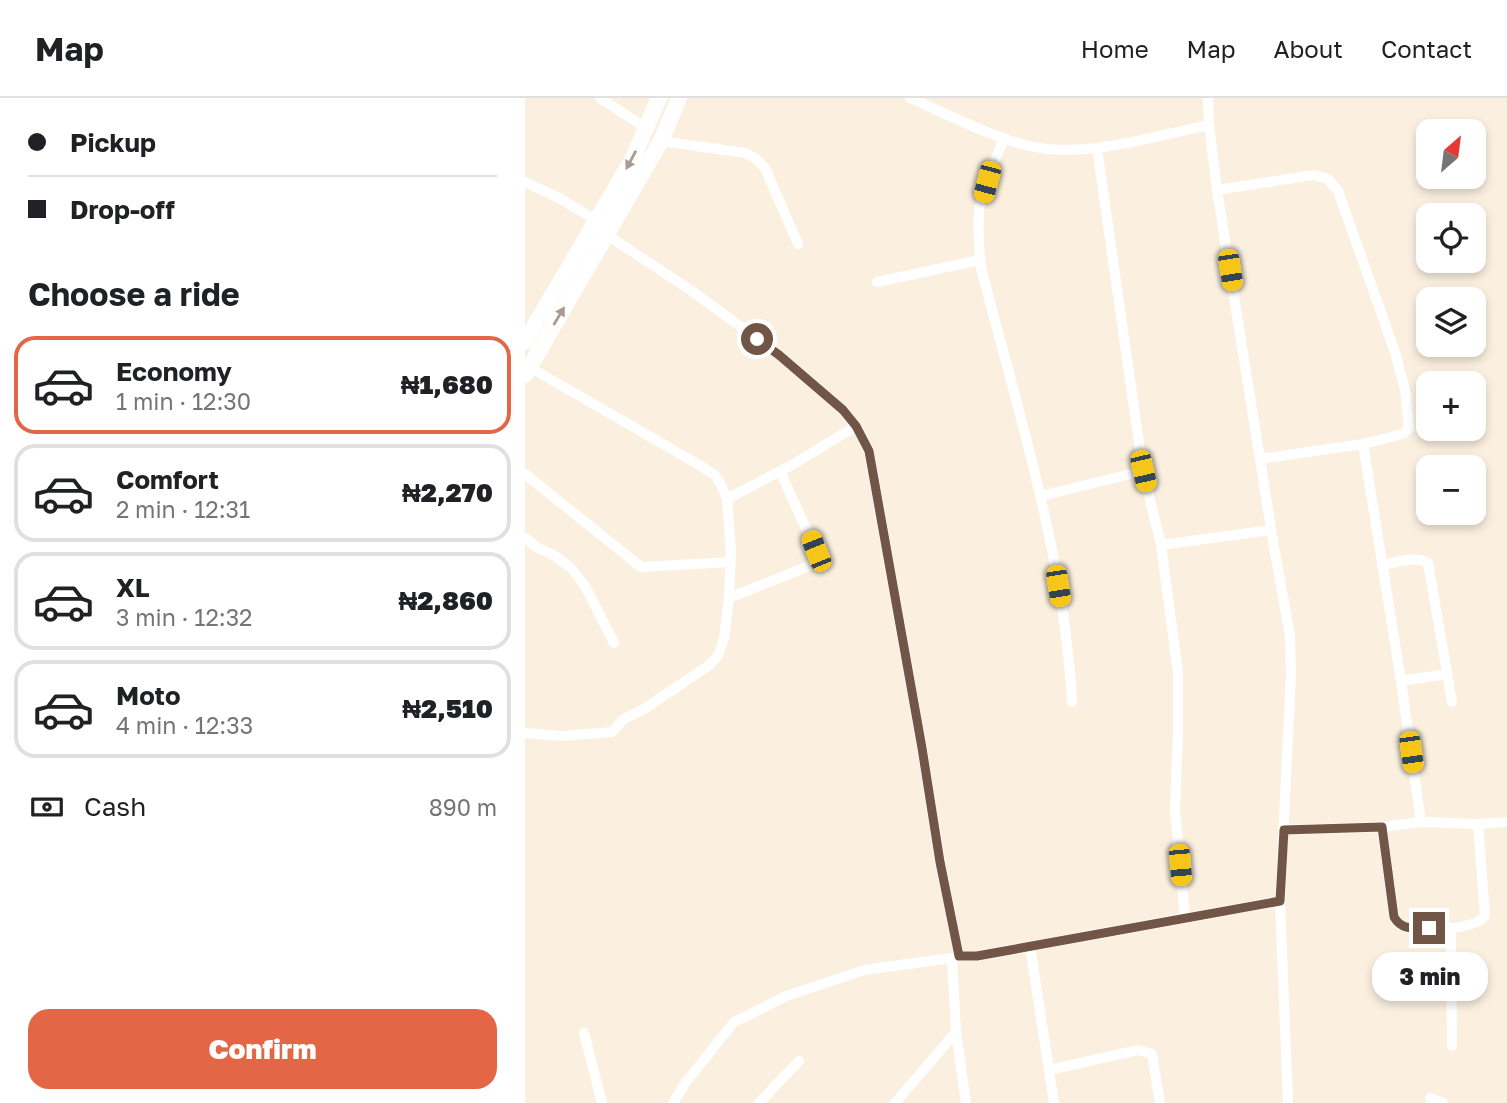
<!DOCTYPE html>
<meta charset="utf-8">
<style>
:root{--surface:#fff;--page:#f6f6f6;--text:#202124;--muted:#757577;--line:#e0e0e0;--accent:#e36747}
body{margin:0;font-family:"Golos Text",sans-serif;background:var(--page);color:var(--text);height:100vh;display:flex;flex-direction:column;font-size:26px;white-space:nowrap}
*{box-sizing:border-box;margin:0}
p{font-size:23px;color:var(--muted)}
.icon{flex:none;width:38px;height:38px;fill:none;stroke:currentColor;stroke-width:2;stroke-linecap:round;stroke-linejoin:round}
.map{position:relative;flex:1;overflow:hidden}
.details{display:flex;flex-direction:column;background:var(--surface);width:525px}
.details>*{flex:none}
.top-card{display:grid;align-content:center;height:154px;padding:0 28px;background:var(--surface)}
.needle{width:46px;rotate:28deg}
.tools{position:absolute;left:891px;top:21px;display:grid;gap:14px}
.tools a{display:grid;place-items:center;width:70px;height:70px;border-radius:14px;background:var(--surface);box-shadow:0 4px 10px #0003;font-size:35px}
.end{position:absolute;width:32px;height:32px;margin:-16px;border:9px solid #715648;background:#fff;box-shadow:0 0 0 4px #fff}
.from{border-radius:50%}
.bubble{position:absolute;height:49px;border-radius:21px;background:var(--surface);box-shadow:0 4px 10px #0003;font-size:23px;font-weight:800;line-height:49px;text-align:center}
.car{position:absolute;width:21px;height:42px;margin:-21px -10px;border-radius:9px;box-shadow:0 0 5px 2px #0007;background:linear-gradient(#f5c518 24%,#345 0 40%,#f5c518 0 76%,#345 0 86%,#f5c518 0)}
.top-card b{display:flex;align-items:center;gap:24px;height:66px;font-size:26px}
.top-card b+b{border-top:2px solid var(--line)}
.top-card i{width:18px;height:18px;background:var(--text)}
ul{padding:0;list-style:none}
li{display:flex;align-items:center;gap:21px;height:98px;margin:0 14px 10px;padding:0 14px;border:4px solid var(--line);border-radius:21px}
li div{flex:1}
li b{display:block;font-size:26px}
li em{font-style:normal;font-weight:800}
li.on{border-color:var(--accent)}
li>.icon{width:63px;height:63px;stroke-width:1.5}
h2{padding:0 28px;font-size:32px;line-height:84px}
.pay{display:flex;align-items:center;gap:18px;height:77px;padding:0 28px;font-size:26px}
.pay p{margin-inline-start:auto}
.cta{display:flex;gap:14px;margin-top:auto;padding:14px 28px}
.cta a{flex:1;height:80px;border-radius:21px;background:var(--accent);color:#fff;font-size:28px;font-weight:800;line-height:80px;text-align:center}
header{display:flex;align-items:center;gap:42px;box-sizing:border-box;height:98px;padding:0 35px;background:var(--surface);border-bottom:2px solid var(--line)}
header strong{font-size:33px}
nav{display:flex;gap:38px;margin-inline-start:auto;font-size:24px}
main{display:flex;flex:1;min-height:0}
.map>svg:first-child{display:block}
</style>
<header>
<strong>Map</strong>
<nav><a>Home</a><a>Map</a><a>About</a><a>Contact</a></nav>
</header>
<main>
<section class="details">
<div class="top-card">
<b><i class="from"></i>Pickup</b>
<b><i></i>Drop-off</b>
</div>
<h2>Choose a ride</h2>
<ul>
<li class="on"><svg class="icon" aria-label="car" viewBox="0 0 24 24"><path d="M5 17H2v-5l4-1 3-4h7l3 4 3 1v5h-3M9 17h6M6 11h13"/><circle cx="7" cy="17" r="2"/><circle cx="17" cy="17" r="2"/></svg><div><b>Economy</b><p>1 min · 12:30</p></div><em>₦1,680</em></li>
<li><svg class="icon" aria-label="car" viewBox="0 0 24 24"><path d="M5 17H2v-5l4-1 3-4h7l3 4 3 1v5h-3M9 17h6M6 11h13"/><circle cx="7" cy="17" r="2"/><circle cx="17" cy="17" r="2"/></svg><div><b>Comfort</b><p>2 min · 12:31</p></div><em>₦2,270</em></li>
<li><svg class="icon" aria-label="car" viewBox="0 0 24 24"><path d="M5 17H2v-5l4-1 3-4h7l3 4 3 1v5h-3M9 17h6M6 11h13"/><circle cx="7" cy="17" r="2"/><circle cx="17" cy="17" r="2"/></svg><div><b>XL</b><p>3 min · 12:32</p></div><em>₦2,860</em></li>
<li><svg class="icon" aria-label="car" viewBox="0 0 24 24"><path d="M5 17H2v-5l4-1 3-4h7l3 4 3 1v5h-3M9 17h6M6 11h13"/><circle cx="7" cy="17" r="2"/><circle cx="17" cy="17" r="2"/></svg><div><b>Moto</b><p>4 min · 12:33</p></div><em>₦2,510</em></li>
</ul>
<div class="pay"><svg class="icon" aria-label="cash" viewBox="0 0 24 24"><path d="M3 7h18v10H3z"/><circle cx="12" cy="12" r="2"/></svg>Cash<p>890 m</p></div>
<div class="cta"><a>Confirm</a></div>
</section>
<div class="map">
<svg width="982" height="1005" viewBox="0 0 982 1005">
<rect width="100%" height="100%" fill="#fbf0e0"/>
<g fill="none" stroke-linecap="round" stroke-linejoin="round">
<!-- minor -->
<g stroke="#fff" stroke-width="10">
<polyline points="75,0 121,30"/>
<path d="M385 0C422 16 466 39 504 48 560 61 628 38 684 27"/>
<polyline points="683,0 684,27 692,92 748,443 765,538 766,576 755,803 763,1005"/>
<path d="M479 40C470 64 457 89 454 114 453 133 454 152 456 170 493 313 539 456 547 604"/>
<polyline points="136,43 220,55 230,60 240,70 273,146"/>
<polyline points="572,50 618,373 636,447 653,575 653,633 650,712 660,821"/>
<polyline points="0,84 34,100 71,122"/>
<polyline points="692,92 789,77 803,81 813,93 870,254 880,292 884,330 878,336 838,346 735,361"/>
<polyline points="82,137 167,193 254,257 318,312 331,328 344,353 397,650 415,764 434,858"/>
<polyline points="352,184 455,162"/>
<polyline points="838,346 876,583 896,724"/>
<polyline points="0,376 116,469 205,464"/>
<polyline points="516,398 618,373"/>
<polyline points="202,401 267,367 331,328"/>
<polyline points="0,440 13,450 30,458 46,470 60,488 89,545"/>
<polyline points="636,447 746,432"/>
<path d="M857 467C871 465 891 457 903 465L927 604"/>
<polyline points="204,500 284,468 290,461 291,453 255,373"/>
<polyline points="876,583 922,576"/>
<polyline points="0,635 38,638 87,634 99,621 119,611 183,568 193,558 199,540 204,500 206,453 202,401 196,387 190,377 171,365 4,269"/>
<path d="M857 729 869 819C872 825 875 828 882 830 899 833 949 832 960 818L953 726"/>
<polyline points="759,732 857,729 896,724 953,726 982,724"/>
<polyline points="926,830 927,948"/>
<polyline points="505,848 529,1005"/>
<polyline points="427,860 431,934 441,1005"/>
<polyline points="59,935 77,1005"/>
<polyline points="524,972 613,952 627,956 635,1005"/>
<polyline points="905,1000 918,1005"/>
<polyline points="148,1005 161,984 209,924 218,920 261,898 339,872 427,860 434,858 452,858 755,803"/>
<polyline points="234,1005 274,963"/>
<polyline points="370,1005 431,934"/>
</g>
<!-- secondary -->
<g stroke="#fff" stroke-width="16">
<polyline points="0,244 108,60 134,0"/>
<polyline points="0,277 136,43 154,0"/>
</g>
</g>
<!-- one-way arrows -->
<defs><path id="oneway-solid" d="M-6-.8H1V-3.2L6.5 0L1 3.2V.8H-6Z" transform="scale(1.75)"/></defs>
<g fill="#aa9a91">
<use href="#oneway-solid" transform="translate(106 62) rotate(118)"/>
<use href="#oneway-solid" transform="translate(34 218) rotate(-59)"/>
</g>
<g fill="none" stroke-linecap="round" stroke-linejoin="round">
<!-- route -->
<path stroke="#715648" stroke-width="9" d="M232 241 254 257 318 312 331 328 344 353 397 650 415 764 434 858H452L755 803 759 732 857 729 869 819C877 833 890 830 904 830"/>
</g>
</svg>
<div class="tools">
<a><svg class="needle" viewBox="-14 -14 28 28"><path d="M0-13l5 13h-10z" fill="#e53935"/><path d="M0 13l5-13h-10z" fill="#757577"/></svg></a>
<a><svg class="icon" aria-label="locate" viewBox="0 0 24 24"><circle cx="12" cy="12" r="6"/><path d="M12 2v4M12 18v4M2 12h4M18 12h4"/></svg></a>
<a><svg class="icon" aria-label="layers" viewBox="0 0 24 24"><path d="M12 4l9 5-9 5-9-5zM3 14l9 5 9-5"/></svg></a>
<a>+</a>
<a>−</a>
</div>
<i class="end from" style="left:232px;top:241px"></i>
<i class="end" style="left:904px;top:830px"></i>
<div class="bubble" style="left:847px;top:854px;width:116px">3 min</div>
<i class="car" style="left:462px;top:84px;rotate:195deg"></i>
<i class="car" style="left:705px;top:172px;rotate:171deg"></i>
<i class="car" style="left:618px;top:373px;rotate:167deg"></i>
<i class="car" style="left:291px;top:453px;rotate:338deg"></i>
<i class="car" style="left:533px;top:488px;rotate:171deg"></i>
<i class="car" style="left:886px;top:654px;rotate:172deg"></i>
<i class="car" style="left:655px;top:767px;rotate:175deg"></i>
</div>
</main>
